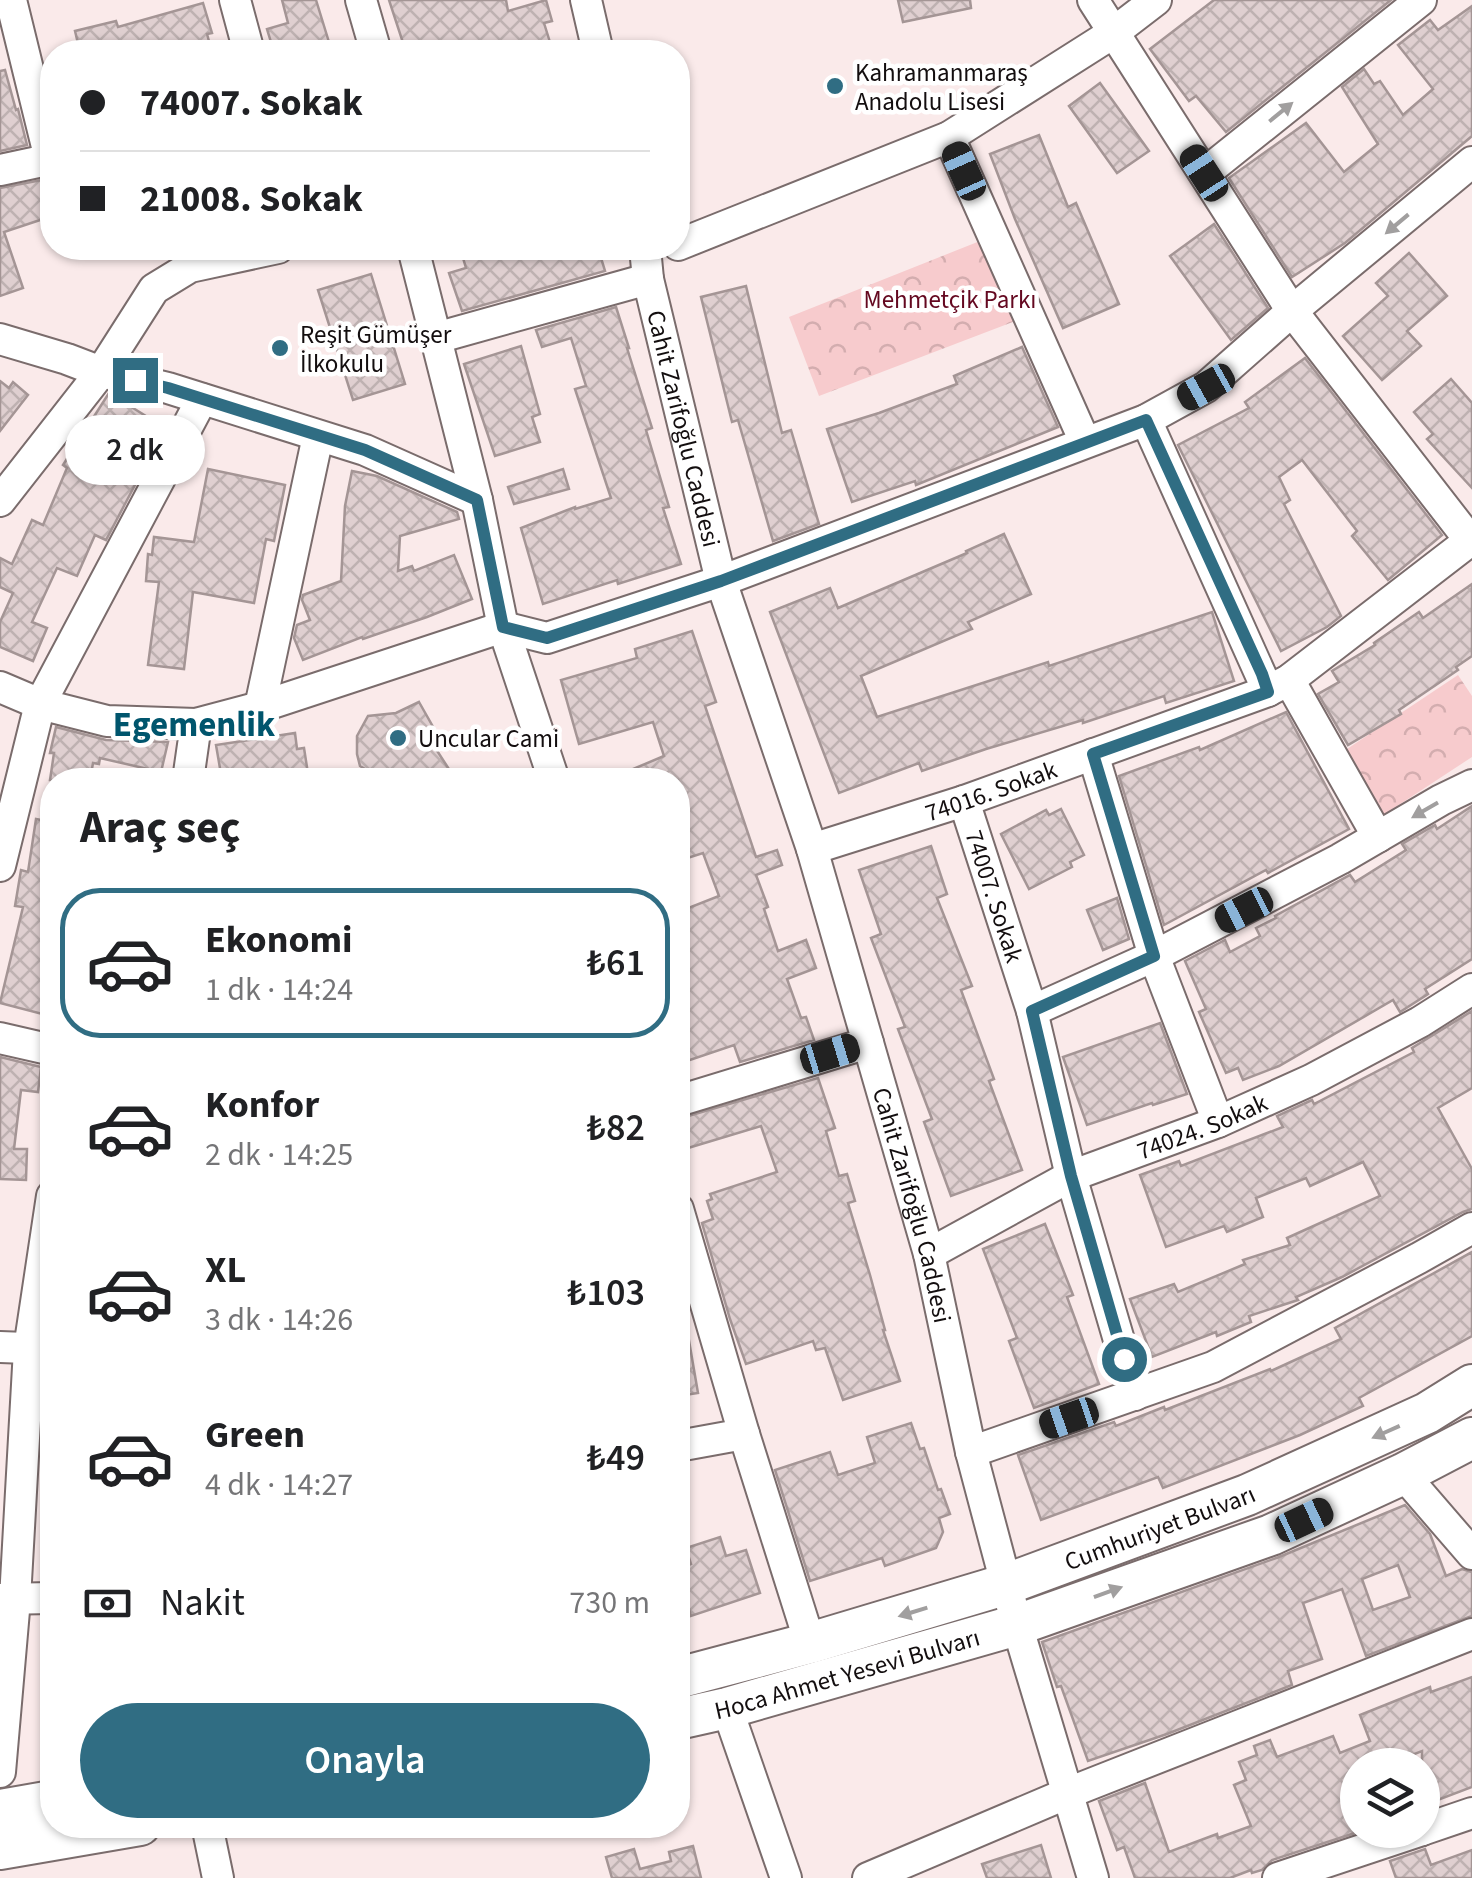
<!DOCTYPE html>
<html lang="tr">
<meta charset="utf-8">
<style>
:root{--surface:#fff;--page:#f2f2f2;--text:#202124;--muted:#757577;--line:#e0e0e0;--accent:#306d83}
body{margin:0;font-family:"Source Sans 3",sans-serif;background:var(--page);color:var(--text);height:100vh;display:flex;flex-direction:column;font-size:38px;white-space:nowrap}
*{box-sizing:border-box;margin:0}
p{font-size:32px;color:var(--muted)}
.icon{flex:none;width:55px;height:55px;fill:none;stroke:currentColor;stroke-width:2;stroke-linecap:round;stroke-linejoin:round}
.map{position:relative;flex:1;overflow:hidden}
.details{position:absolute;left:40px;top:768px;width:650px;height:1070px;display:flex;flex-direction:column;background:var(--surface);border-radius:40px;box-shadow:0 2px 8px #0004}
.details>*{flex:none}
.guide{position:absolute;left:40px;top:40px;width:650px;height:220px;border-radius:40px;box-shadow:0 2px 8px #0004;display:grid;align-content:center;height:220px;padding:0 40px;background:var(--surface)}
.controls{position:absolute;left:1340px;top:1748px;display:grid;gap:20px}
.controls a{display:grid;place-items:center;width:100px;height:100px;border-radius:50%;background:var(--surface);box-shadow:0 2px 8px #0004;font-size:50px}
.end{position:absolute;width:45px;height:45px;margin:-22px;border:12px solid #306d83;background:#fff;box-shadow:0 0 0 5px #fff}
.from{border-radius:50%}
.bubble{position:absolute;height:70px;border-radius:35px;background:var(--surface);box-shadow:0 2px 8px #0004;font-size:32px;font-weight:600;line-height:70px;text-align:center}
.car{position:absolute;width:30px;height:60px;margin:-30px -15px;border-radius:12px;box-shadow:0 0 8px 2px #0007;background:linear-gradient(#222 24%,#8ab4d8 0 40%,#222 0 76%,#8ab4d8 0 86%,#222 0)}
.guide b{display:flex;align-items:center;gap:35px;height:95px;font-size:38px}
.guide b+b{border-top:2px solid var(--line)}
.guide i{width:25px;height:25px;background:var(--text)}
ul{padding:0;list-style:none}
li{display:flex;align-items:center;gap:30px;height:150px;margin:0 20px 15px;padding:0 20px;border:5px solid transparent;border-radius:40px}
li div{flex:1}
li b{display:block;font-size:38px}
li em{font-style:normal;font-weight:600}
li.on{border-color:var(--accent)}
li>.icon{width:90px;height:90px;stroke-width:1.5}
h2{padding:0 40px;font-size:45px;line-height:120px}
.pay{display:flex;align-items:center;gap:25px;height:110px;padding:0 40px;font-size:38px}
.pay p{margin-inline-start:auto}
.cta{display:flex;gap:20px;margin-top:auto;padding:20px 40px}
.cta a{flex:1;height:115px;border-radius:60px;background:var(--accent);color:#fff;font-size:40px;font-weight:600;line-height:115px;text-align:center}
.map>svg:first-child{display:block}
</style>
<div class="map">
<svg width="1472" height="1878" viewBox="0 0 1472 1878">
<defs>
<pattern id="park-crowns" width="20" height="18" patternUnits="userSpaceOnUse" patternTransform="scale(2.5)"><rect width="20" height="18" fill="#f7cbcd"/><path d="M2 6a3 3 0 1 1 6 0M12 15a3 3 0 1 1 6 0" fill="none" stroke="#d3adaf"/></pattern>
<pattern id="building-cross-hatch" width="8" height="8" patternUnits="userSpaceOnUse" patternTransform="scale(2.5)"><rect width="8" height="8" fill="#dfcfd0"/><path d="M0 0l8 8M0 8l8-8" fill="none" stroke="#beb1b1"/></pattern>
</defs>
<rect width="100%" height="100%" fill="#faeaea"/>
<!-- park -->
<g fill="url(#park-crowns)">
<polygon points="990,237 1026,317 819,396 789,317"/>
<polygon points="1458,675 1472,696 1472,757 1382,816 1341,753"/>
</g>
<!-- building -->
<g fill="url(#building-cross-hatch)" stroke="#a49595" stroke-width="2.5" fill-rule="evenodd">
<polygon points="282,0 316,0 332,52 274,52 267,29 288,23"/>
<polygon points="389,0 506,0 508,11 546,0 552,21 544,23 553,52 406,52"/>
<polygon points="898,0 970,0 971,8 903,22"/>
<polygon points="1214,0 1391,0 1226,132 1196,96 1189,101 1150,49"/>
<polygon points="203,3 212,33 207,34 212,52 167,52 165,46 141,52 80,52 75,31 116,21 118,27"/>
<polygon points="1472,6 1472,136 1345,243 1292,277 1229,178 1306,123 1344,172 1378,144 1342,87 1364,69 1374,84 1380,81 1403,115 1433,89 1398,45 1430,20 1438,30"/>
<polygon points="5,70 16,110 18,109 27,145 0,151 0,71"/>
<polygon points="1100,83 1149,151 1117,173 1069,106"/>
<polygon points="1039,135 1068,207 1076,203 1119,304 1063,328 1015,219 990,154"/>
<polygon points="52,178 52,216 4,232 23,288 0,296 0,188"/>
<polygon points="1214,224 1268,308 1231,340 1170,256"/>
<polygon points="460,248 598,248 605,271 462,311 449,273 466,268"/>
<polygon points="1409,253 1447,296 1407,331 1421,346 1382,380 1343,336 1388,296 1376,283"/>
<polygon points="371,274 405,384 353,400 318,290"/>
<polygon points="746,286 782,433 791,430 819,524 773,541 738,420 732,422 701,297"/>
<polygon points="616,307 629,348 627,348 652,428 646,430 669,507 663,508 681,564 618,584 617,580 543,604 521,528 575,507 575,509 611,498 575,389 586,386 571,338 542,347 536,330"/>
<polygon points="521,346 540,414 532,417 540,442 495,456 464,364"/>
<polygon points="1022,347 1058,427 916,485 915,481 852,502 827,429 879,413 957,384 954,376"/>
<polygon points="1305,358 1442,535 1388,580 1352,536 1357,531 1302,460 1279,477 1290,500 1284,504 1341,616 1327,627 1281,651 1178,445 1249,408 1245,402"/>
<polygon points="1451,379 1472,403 1472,488 1427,439 1433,434 1414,412"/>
<polygon points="0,381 9,388 13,382 28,395 0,431"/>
<polygon points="109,393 165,428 106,540 95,535 77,576 57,568 32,622 47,628 33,661 0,647 0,622 13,593 0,587 0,558 12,564 32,520 43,525 67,468 63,465"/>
<polygon points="208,469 285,485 274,541 266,539 254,603 193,592 184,669 148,665 159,582 146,581 148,554 152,555 154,537 194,542"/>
<polygon points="563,469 569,489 514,504 508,487"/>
<polygon points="352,471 377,476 457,512 459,519 400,536 398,571 412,566 414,571 454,555 472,599 427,617 363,639 362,637 303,660 294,638 297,625 310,620 302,600 303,595 341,581 345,506"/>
<polygon points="1004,534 1031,594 968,622 972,629 861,676 877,717 1048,662 1049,666 1212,612 1234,681 1166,703 1164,696 1083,723 1083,720 986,749 922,771 919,763 839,793 770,612 830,588 838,608 967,553 966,551"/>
<polygon points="1472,584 1472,656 1456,667 1458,670 1399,710 1401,714 1348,745 1318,694 1339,682 1332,671 1375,645 1374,643 1419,612 1423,618"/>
<polygon points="692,631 716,702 705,706 756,857 777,850 782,865 756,875 768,907 764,909 778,951 806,940 816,968 787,979 801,1018 806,1017 814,1040 740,1062 734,1045 678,1064 678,912 719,896 703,853 678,861 678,780 607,780 664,756 653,722 579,744 561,680 637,658 635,649"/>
<polygon points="419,702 441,741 434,746 456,780 402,780 370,772 360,766 357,754 357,736 368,716 396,713"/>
<polygon points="1286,712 1349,829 1268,873 1266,870 1164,925 1119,776 1199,747 1200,750"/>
<polygon points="56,727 106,740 168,742 161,772 100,758 99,764 93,763 90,780 50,780 54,753 50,753"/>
<polygon points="295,733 297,749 304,748 309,780 222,780 216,745"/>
<polygon points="1472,806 1472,959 1425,989 1428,994 1400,1012 1393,1000 1279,1066 1243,1080 1238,1068 1226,1073 1199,1012 1206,1009 1185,961 1225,940 1230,952 1260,936 1256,928 1276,918 1275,916 1350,875 1355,882 1406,850 1402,844 1435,825 1437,829"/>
<polygon points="1061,809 1084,855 1070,862 1072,867 1029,889 1001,834 1046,810 1049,815"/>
<polygon points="36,819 52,822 52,1006 50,1016 0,1003 23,907 15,906 21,870 28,872"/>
<polygon points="931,846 947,894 937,898 972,986 961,990 994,1079 989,1081 1022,1170 951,1196 924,1122 932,1119 898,1029 905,1027 871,938 881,934 859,870"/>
<polygon points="1117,898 1129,939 1103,950 1087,910"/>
<polygon points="1472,1011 1472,1088 1438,1108 1472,1169 1472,1209 1463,1212 1342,1277 1296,1297 1298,1300 1249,1316 1251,1322 1217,1336 1216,1332 1152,1357 1130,1299 1174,1284 1178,1292 1245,1264 1243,1260 1290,1245 1287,1238 1380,1196 1363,1162 1310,1186 1306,1178 1256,1198 1263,1217 1227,1232 1224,1226 1166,1247 1140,1175 1179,1161 1181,1166 1283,1127 1277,1116 1312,1100 1314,1104 1414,1052 1412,1048"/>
<polygon points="1160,1023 1187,1094 1153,1105 1152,1103 1087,1125 1063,1057"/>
<polygon points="0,1057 41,1067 38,1092 21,1090 14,1149 27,1149 26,1180 0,1179"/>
<polygon points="818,1078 835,1128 826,1131 839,1176 847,1174 855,1201 848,1203 870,1275 885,1330 883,1330 900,1381 843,1400 825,1348 816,1350 813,1341 746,1364 730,1319 702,1223 713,1219 707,1201 712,1199 710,1194 777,1172 761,1126 678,1151 678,1119"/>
<polygon points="1045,1224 1073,1295 1067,1297 1099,1384 1034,1408 1009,1341 1017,1338 983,1249"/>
<polygon points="1472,1252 1472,1336 1359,1398 1363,1406 1300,1435 1163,1488 1158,1477 1041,1520 1018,1455 1114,1422 1116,1426 1164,1407 1165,1410 1270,1369 1271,1371 1341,1339 1335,1328"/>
<polygon points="678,1329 687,1329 698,1393 678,1396"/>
<polygon points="911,1423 920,1449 924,1448 938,1490 941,1489 950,1514 939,1518 943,1532 936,1548 885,1566 882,1558 810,1581 775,1470 830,1452 838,1475 875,1463 867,1437"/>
<path d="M1405 1505 1430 1534 1446 1576 1462 1569 1472 1572V1616L1366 1656 1342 1589 1303 1603 1322 1659 1288 1671 1292 1685 1167 1734 1088 1761 1061 1686 1057 1687 1042 1642 1279 1557ZM1398 1565 1410 1597 1373 1610 1362 1579Z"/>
<polygon points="720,1537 726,1556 746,1550 760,1593 691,1616 678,1569 691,1564 686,1548"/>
<polygon points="1472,1677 1472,1787 1422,1806 1422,1751 1386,1765 1358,1765 1358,1832 1272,1860 1262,1870 1252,1873 1251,1870 1230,1878 1135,1878 1124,1847 1117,1850 1099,1801 1145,1783 1169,1852 1217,1834 1218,1838 1251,1826 1234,1785 1246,1780 1239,1762 1257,1755 1254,1746 1270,1740 1277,1757 1333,1736 1340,1753 1370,1741 1360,1715 1430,1687 1431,1692"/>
<polygon points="1041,1845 1051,1878 987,1878 982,1864"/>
<polygon points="693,1846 701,1878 612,1878 606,1857 634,1849 640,1869 671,1861 669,1852"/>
<polygon points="1425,1849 1431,1865 1472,1850 1472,1878 1396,1878 1390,1861"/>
</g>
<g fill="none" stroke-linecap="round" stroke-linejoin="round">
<!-- minor casing -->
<g stroke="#7a6c6c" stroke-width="34">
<g id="minor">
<polyline points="11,0 50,159"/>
<polyline points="235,0 249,52"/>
<polyline points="361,0 376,52"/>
<polyline points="586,0 598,52"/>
<polyline points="1093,0 1292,311 1472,543"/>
<polyline points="949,137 1085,442"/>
<polyline points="0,170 52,159"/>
<polyline points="1205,173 1421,0"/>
<polyline points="678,245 949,137 1113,33 1156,0"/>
<polyline points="413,248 477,500 503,627 554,780"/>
<path id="s1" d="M645 248 648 279 721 581 812 849 929 1254 971 1452 1017 1625 1093 1878"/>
<polyline points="436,338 648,279"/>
<polyline points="0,339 67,359 101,372 168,388 365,450 477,500"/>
<polyline points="1146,420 1268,691"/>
<polyline points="0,501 101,372 154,289 190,267 278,248"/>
<polyline points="1289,680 1378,837"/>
<polyline points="0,687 40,704 107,721 196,724 260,707 503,627 547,638 721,581 1146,420 1206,387 1292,311 1472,162"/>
<polyline points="260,707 318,436"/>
<polyline points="1093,754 1154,956 1218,1122"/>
<polyline points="188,780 196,724"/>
<path id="s2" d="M964 801 1032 1011 1071 1176 1135 1395"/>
<path id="s3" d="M812 849 964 801 1268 691 1289 680 1472 539"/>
<polyline points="0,866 40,704 202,399"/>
<polyline points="1032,1011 1154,956 1340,859 1441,800 1472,785"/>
<polyline points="0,1038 52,1050"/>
<polyline points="678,1101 868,1043"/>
<polyline points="678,1209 744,1434 810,1643"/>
<path id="s4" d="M929 1254 1071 1176 1218 1122 1311 1080 1420 1022 1472 989"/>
<polyline points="0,1347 52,1349"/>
<polyline points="678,1446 744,1434"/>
<polyline points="971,1452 1213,1367 1419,1258 1472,1228"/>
<polyline points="1403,1474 1472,1554"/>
<polyline points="0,1599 52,1598"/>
<polyline points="727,1708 786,1878"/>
<polyline points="0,1772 15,1599 29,1349 52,1196"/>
<polyline points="207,1825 218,1878"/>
<polyline points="1422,1830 1472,1813"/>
<polyline points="868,1878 1068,1793 1472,1634"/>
<polyline points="1278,1878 1422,1830"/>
</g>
</g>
<!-- major casing -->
<g stroke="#7a6c6c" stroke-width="44">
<g id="major">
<path id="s5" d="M678 1678 810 1643 1007 1584 1247 1495 1427 1413 1472 1385"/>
<path id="s6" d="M678 1719 727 1708 1017 1625 1271 1535 1403 1474 1472 1438"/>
<polyline points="0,1810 52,1801"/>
<polyline points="0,1849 140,1825"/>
</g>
</g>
<!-- minor -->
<use href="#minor" stroke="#fff" stroke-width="30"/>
<!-- major -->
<use href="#major" stroke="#fff" stroke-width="40"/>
</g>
<!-- one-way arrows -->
<defs><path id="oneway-solid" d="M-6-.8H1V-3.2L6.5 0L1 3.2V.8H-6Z" transform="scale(2.5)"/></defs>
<g fill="#a19f9f">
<use href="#oneway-solid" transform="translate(1281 112) rotate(-39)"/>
<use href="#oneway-solid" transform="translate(1397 224) rotate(140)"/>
<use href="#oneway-solid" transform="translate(1425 810) rotate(150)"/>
<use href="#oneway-solid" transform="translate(1386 1432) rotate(156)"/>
<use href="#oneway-solid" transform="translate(1108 1592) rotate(-20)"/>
<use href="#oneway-solid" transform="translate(913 1612) rotate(163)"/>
</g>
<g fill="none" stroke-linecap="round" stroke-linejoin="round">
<!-- route -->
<polyline stroke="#306d83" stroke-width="12" points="135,380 168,388 365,450 477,500 503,627 547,638 721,581 1146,420 1262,674 1268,692 1093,754 1154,956 1032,1011 1071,1176 1124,1359"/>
</g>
<!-- markers -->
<g fill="#306d83" stroke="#fff" stroke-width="4">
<circle cx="835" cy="86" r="10"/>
<circle cx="280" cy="348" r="10"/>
<circle cx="398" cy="738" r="10"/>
</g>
<g text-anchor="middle" stroke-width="9" stroke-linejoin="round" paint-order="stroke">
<!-- poi labels -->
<g font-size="25" fill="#130e0f" stroke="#fff" text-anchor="start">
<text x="855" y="81">Kahramanmaraş<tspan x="855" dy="29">Anadolu Lisesi</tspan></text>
<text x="300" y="343">Reşit Gümüşer<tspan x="300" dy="29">İlkokulu</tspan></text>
<text x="418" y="747">Uncular Cami</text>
</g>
<!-- park labels -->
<g font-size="25" fill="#640820" stroke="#fff">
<text x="950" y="308">Mehmetçik Parkı</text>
</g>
<!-- street labels -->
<g font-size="25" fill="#130e0f" stroke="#fff">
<text dy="9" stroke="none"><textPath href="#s1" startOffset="185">Cahit Zarifoğlu Caddesi</textPath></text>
<text dy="9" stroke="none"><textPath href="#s3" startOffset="188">74016. Sokak</textPath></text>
<text dy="9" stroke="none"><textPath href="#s2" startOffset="100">74007. Sokak</textPath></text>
<text dy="9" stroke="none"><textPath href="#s4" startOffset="302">74024. Sokak</textPath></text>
<text dy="9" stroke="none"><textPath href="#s1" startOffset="995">Cahit Zarifoğlu Caddesi</textPath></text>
<text dy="9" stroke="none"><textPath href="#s5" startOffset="505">Cumhuriyet Bulvarı</textPath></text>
<text dy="9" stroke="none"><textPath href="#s6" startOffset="175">Hoca Ahmet Yesevi Bulvarı</textPath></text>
</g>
<!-- district labels -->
<g font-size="35" font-weight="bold" fill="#00556d" stroke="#fff">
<text x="194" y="736">Egemenlik</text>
</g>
</g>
</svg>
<div class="controls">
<a><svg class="icon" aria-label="layers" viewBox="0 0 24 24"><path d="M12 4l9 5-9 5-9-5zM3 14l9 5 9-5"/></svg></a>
</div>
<i class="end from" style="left:1124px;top:1359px"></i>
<i class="end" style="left:135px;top:380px"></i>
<div class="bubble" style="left:65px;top:415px;width:140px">2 dk</div>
<i class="car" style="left:964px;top:171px;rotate:336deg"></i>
<i class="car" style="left:1204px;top:173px;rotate:327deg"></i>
<i class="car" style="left:1206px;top:387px;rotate:241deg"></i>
<i class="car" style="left:1244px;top:910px;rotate:243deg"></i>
<i class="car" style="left:830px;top:1054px;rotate:73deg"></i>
<i class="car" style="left:1069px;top:1418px;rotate:251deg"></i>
<i class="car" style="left:1304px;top:1520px;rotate:65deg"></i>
<div class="guide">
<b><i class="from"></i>74007. Sokak</b>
<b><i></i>21008. Sokak</b>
</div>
<section class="details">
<h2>Araç seç</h2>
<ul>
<li class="on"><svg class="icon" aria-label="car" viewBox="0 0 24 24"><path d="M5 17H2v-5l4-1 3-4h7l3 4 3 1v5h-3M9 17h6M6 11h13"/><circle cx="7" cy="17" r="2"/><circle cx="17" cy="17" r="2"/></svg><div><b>Ekonomi</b><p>1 dk · 14:24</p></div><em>₺61</em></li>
<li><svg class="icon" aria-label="car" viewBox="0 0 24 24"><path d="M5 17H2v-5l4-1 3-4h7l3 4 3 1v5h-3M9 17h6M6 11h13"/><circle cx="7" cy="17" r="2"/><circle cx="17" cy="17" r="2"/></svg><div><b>Konfor</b><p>2 dk · 14:25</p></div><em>₺82</em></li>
<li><svg class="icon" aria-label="car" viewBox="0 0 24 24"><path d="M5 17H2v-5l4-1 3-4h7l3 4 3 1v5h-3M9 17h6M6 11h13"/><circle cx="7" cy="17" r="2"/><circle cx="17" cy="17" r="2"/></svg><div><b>XL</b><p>3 dk · 14:26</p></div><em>₺103</em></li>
<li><svg class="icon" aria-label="car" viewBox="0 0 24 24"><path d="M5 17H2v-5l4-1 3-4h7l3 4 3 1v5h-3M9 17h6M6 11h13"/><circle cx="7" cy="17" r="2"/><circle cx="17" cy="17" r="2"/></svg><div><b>Green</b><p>4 dk · 14:27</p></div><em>₺49</em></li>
</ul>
<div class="pay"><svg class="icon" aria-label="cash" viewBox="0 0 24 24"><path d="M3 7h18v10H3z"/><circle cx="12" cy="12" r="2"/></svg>Nakit<p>730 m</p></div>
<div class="cta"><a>Onayla</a></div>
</section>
</div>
